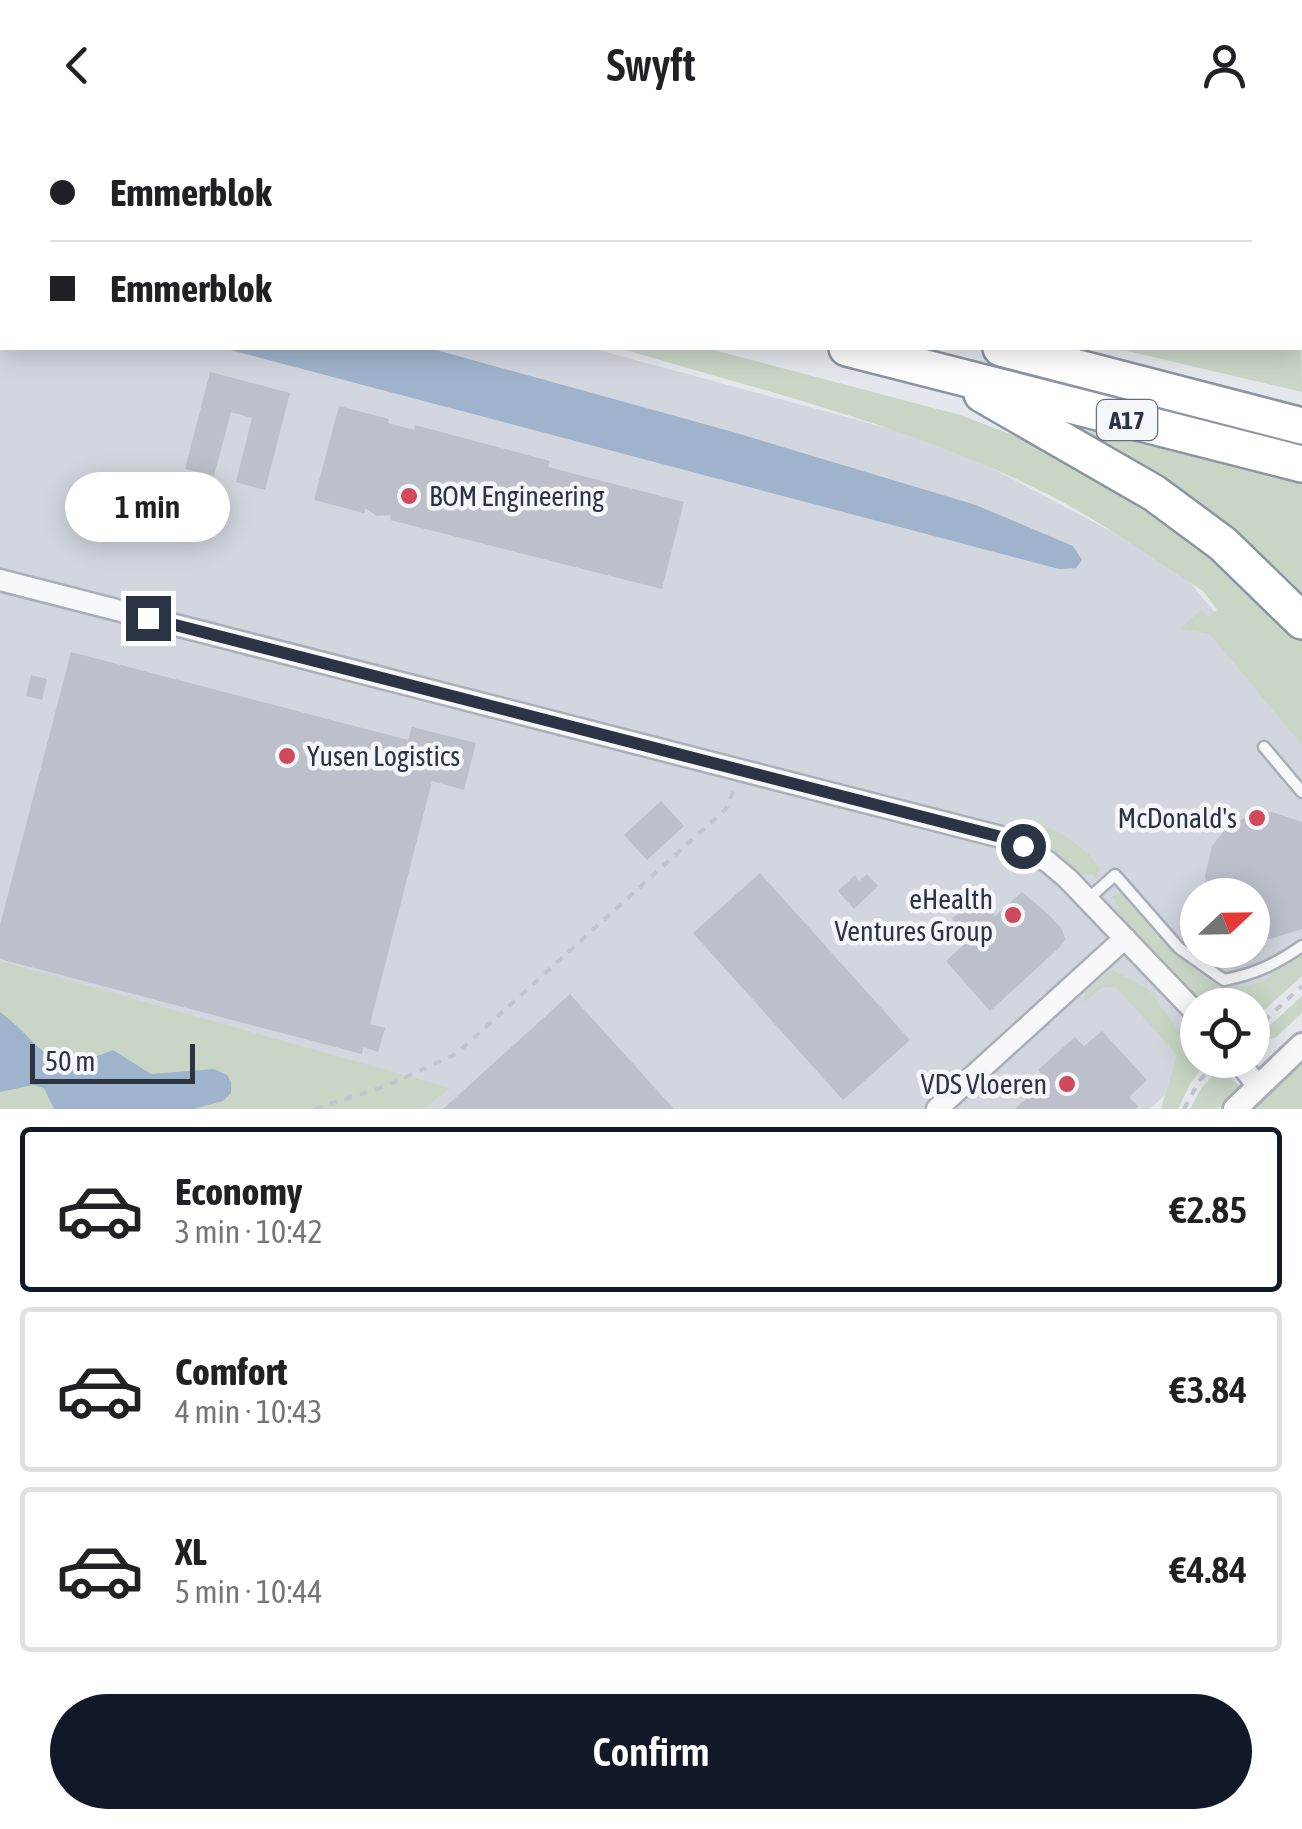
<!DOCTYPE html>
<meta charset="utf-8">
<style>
:root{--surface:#fff;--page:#f2f2f2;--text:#202124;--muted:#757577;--line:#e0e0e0;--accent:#111827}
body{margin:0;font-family:"Asap Condensed",sans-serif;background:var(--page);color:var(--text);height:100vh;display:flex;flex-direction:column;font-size:38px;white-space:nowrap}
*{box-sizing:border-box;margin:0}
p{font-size:32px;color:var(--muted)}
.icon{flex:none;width:55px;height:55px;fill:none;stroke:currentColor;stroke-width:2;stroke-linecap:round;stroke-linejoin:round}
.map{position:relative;height:979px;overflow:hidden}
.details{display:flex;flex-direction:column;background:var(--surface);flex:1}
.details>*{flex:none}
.hud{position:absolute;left:0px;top:0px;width:1302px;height:220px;box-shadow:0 5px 25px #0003;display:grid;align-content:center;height:220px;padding:0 50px;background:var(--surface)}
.needle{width:65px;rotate:68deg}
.fabs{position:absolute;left:1180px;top:748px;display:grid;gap:20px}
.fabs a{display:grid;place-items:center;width:90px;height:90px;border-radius:50%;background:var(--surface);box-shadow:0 5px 25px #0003;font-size:50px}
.scale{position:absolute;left:30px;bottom:25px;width:165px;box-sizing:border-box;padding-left:10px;border:5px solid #2b3445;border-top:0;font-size:28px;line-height:35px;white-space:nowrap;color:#2b3445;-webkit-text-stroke:8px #f4f6f9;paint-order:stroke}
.end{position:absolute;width:45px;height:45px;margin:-22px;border:12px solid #2b3445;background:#fff;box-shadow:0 0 0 5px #fff}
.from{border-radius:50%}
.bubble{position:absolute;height:70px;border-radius:35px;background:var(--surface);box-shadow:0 5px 25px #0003;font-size:32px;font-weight:600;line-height:70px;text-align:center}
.hud b{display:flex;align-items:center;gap:35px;height:95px;font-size:38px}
.hud b+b{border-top:2px solid var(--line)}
.hud i{width:25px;height:25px;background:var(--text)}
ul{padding:18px 0 0;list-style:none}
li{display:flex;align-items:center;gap:30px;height:165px;margin:0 20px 15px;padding:0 30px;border:5px solid var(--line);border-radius:10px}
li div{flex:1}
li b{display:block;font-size:38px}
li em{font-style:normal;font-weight:600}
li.selected{border-color:var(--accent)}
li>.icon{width:90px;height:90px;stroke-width:1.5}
.action{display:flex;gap:20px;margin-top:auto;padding:20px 50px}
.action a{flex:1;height:115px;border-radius:60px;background:var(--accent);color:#fff;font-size:40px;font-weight:600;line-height:115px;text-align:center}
header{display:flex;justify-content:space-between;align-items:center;height:130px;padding:0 50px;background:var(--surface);font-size:45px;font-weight:600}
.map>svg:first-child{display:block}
</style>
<header><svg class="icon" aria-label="back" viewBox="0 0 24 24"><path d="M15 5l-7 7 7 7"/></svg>Swyft<svg class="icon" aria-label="person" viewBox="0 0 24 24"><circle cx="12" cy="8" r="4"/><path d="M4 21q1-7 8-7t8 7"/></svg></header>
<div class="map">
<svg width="1302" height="979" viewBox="0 0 1302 979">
<rect width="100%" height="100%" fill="#e4e7ec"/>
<!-- built -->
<g fill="#d2d6de" fill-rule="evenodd">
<polygon points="488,0 1302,0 1302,217 1300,2"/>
<path d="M0 59 2 218H591L946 314 1175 435 1302 586V836L1252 875H1198V930H1202L1150 979H0ZM1198 765H1252V820H1198Z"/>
</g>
<!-- green -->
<g fill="#c9d6c5">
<polygon points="267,0 630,0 640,2 277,2"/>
<polygon points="1300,161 1302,262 1115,218 1300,218"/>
<path d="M619 218H706L960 285 1039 315 1186 402 1279 484 1302 510V615L1210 504 1180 499 1201 480 1209 487 1217 480 1203 461C1152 428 1101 391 1047 364 913 296 762 261 619 218Z"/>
<polygon points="1066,295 1302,354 1302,469"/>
<path d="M1027 688C1054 699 1083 713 1100 738L1097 749 1093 745 1076 743 1037 715 1029 697 1024 695Z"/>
<polygon points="1120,763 1196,842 1224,857 1244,857 1264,851 1302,818 1302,846 1253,890 1252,875 1208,875 1189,862 1115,784 1116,770 1112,767"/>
<polygon points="0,831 450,958 424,979 0,979"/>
<polygon points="1112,840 1148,859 1197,925 1198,930 1201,930 1202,938 1190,954 1178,979 1161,979 1177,925 1116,857 1103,857 1084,872 1085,862"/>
<polygon points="1302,866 1302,883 1276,907 1253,915 1253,911"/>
<polygon points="1302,931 1302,979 1250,979"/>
<polygon points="1222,937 1240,957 1218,979 1190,979 1202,957"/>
</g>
<!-- water -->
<g fill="#9fb4cc">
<polygon points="223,218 429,218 733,302 976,375 1073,416 1082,430 1076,438 1059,439"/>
<path d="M0 882C48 918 43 948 113 920L151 944 214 939 227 945 231 952V963L223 971 193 979H54L44 958 33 955 0 962Z"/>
</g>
<!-- building -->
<g fill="#bbc0ca">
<polygon points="210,242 290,263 265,360 236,352 252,288 231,282 214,346 185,339"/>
<polygon points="339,276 389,289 388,293 414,300 415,295 550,331 548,337 684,372 662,459 390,390 391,385 377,386 365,378 364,383 314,370"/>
<polygon points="71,522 408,610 412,597 476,613 464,660 432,651 370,894 385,898 378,922 363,917 362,924 0,829 0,795"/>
<polygon points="31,545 47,549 42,570 26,566"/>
<polygon points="661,671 684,696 647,730 624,705"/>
<polygon points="1272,682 1302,692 1302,799 1270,809 1252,807 1252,765 1208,765 1205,746 1212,716 1225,700 1251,684"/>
<polygon points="760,743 910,910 843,970 693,803"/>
<polygon points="867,744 878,756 854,779 838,761 855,745 859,751"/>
<polygon points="1022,762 1048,784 1062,799 1065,809 1060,817 990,881 946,831 970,809 952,789 977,766 995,786"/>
<polygon points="570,864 674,979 443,979"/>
<polygon points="1102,901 1147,950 1129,967 1138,976 1136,979 1015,979 1047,950 1038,940 1075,907 1084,916"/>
</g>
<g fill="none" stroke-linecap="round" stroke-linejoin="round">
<!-- service casing -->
<g stroke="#a9aeb7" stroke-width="15">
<g id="service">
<polyline points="1190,2 1191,0"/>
<polyline points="1284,2 1285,0"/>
<polyline points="1264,617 1302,662"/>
<path d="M1088 769 1115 745 1179 818 1224 850C1255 844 1276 834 1302 816"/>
</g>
</g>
<!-- minor casing -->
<g stroke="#a9aeb7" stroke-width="25">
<g id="minor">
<polyline points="0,450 1005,708 1048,732 1068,749 1198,885"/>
<polyline points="1237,930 1258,956"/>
<polyline points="937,979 1125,808"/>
</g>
</g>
<!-- tertiary casing -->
<g stroke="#a9aeb7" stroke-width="28">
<polyline id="tertiary" points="1235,979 1302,915"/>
</g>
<!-- motorway casing -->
<g stroke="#8b94a3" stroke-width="40">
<g id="motorway">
<polyline points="11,0 20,2"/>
<polyline points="164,0 173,2"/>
<polyline points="847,218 1302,334"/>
<polyline points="1001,218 1302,296"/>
<polyline points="982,264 1154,363 1223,414 1302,491"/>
</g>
</g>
<!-- path -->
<g stroke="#c2c5cb" stroke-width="4" stroke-dasharray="8 8" stroke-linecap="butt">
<polyline points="1252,902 1302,856"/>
<polyline points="1185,903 1198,919"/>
<polyline points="314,979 386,956 456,924 726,679 735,658"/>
<polyline points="1184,979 1199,951 1215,934"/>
</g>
<!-- service -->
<use href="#service" stroke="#f7f8fa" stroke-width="10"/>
<!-- minor -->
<use href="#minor" stroke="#f7f8fa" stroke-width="20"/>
<!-- tertiary -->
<use href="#tertiary" stroke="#f7f8fa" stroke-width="22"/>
<!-- motorway -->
<use href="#motorway" stroke="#fff" stroke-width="35"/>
</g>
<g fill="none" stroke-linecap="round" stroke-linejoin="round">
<!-- route -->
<polyline stroke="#2b3445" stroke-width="12" points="148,488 1005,708 1023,716"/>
</g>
<!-- markers -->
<g fill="#d1495b" stroke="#f4f6f9" stroke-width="4">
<circle cx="409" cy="366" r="10"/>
<circle cx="287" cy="626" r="10"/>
<circle cx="1257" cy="688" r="10"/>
<circle cx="1013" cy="785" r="10"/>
<circle cx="1067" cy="954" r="10"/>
</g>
<g text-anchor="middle" stroke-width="9" stroke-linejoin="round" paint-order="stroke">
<!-- shield labels -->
<rect fill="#f4f6f9" stroke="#676e7b" stroke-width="2.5" x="1097" y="270" width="60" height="40" rx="8"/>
<g font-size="25" font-weight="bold" fill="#2b3445">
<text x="1127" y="299">A17</text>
</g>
<!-- poi labels -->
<g font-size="28" fill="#2b3445" stroke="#f4f6f9" text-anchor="end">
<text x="429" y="376" text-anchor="start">BOM Engineering</text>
<text x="307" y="636" text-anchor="start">Yusen Logistics</text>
<text x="1237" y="698">McDonald's</text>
<text x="993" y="779">eHealth<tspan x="993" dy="32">Ventures Group</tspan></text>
<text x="1047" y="964">VDS Vloeren</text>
</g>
</g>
</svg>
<div class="fabs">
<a><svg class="needle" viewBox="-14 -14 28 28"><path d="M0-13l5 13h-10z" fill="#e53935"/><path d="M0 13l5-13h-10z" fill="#757577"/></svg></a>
<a><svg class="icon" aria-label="locate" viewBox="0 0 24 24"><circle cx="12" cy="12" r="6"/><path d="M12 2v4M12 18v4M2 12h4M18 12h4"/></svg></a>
</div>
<div class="scale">50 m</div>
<i class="end from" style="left:1023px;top:716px"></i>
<i class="end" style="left:148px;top:488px"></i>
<div class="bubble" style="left:65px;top:342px;width:165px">1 min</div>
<div class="hud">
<b><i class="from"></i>Emmerblok</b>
<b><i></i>Emmerblok</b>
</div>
</div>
<section class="details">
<ul>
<li class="selected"><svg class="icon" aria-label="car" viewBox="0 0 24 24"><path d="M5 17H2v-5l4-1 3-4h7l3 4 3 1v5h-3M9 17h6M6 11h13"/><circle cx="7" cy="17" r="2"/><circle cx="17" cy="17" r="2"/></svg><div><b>Economy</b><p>3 min · 10:42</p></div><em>€2.85</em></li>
<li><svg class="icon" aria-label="car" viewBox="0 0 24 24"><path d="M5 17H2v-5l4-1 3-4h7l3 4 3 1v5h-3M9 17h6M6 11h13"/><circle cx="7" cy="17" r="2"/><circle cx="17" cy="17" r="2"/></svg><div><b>Comfort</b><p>4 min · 10:43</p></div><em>€3.84</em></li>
<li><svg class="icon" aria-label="car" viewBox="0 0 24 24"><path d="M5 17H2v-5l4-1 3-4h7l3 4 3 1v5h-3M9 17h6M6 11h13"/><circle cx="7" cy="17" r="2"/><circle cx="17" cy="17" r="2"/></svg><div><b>XL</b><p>5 min · 10:44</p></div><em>€4.84</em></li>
</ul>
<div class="action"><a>Confirm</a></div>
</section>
